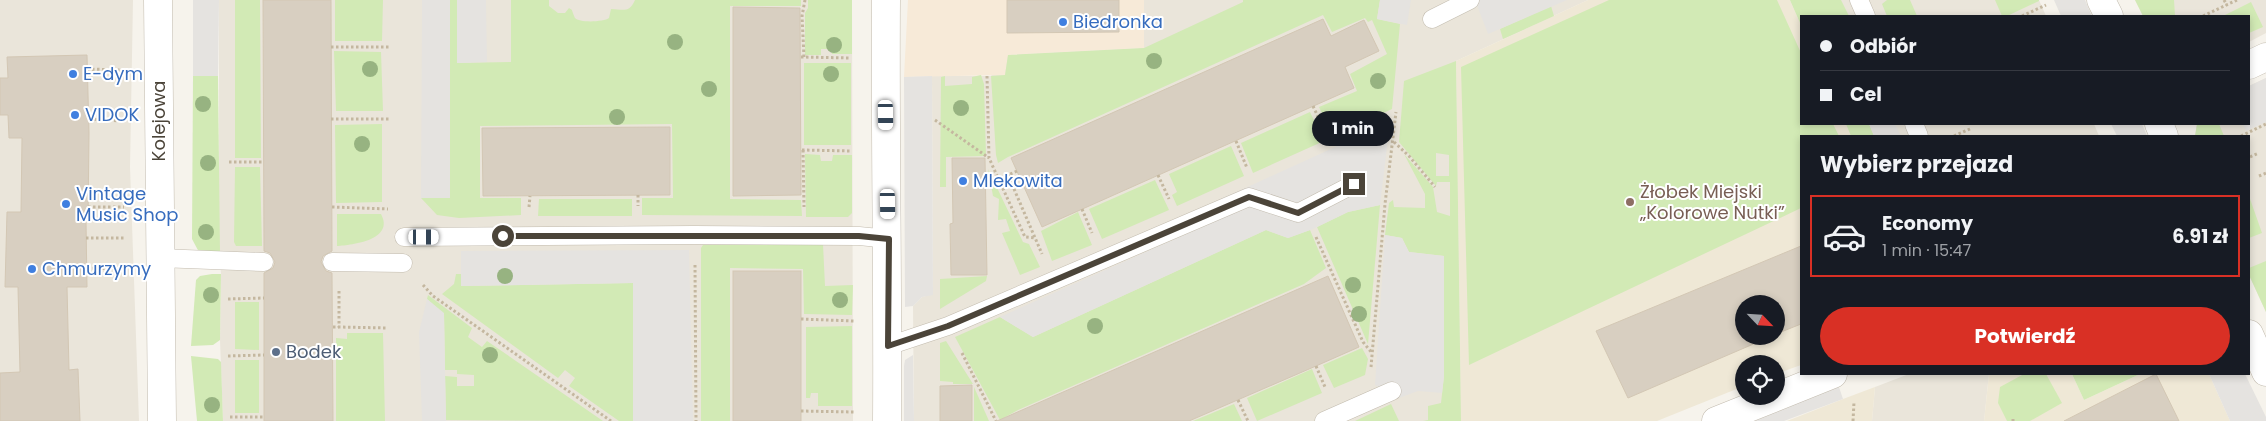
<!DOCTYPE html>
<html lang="pl">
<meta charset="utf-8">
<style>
:root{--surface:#171b24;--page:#242831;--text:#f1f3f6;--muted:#9ea1a6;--line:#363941;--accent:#d93025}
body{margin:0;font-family:Poppins,sans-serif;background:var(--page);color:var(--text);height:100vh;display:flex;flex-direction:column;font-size:19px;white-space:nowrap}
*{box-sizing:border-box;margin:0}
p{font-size:16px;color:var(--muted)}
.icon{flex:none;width:28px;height:28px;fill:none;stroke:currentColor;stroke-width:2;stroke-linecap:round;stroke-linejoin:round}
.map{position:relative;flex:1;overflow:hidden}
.panel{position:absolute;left:1800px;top:135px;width:450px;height:240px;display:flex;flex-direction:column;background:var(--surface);border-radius:0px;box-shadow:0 2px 8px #0003}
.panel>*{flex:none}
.hud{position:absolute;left:1800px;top:15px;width:450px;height:110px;border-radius:0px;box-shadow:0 2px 8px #0003;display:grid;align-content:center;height:110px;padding:0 20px;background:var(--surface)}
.needle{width:32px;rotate:115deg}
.controls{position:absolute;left:1735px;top:295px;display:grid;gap:10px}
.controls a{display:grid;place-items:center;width:50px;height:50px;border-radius:50%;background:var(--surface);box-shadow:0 2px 8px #0003;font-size:25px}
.end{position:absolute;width:22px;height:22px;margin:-11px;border:6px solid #4b4439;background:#fff;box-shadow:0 0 0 2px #fff}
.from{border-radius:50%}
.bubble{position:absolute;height:35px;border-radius:18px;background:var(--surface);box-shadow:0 2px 8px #0003;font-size:16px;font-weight:700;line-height:35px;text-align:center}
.car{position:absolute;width:15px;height:30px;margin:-15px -8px;border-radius:6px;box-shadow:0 0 4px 1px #0007;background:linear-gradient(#fff 24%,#345 0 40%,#fff 0 76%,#345 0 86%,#fff 0)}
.hud b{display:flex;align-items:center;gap:18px;height:48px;font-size:19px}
.hud b+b{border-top:1px solid var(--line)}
.hud i{width:12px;height:12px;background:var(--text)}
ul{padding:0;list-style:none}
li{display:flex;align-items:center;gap:15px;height:82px;margin:0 10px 8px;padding:0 10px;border:2px solid transparent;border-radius:0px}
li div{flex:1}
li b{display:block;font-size:19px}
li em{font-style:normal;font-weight:700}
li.selected{border-color:var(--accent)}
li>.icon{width:45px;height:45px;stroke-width:1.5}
h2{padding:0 20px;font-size:22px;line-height:60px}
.button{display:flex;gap:10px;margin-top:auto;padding:10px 20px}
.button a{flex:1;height:58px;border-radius:30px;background:var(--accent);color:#fff;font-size:20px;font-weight:700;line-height:58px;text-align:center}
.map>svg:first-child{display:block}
</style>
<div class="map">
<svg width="2266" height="421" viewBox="0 0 2266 421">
<rect width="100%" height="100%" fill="#f6f3ec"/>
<!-- residential -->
<g fill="#eae5da">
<polygon points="0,0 133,0 130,167 139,421 0,421"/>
<polygon points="219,0 852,0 853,421 223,421 220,340 221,274 219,248"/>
<polygon points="1144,0 1588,0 1456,61 1461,421 914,421 913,306 922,297 933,294 932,76 991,76 1008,55 1144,48"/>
<polygon points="1790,0 2039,0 2046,16 1801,16 1801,26"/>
<polygon points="2135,0 2266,0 2266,33 2249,42 2249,16 2143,16"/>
<polygon points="2266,78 2266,312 2249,275 2249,136 2195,136 2197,124 2249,124 2249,86"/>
<polygon points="1845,124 2094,124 2099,136 1851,136"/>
<polygon points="1909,374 1989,374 1984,421 1872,421 1875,387"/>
</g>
<!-- commercial -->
<polygon fill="#f7ead8" points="908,0 1144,0 1144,48 1008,55 1005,75 904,77"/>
<!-- education -->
<g fill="#efe8d6" fill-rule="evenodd">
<path d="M1588 0H1790L1801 25V124H1846L1851 136H1801V365L1776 374V364H1744V386L1657 421H1461L1456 61ZM1744 304H1776V336H1744Z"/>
<polygon points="1989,374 2072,374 2084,400 2140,374 2209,374 2230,421 1984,421"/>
<polygon points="1875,387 1872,421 1787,421 1843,399"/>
</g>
<!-- green -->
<g fill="#d2eab5" fill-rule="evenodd">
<polygon points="235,0 260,0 261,158 235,158"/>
<polygon points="335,0 383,0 382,41 335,41"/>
<path d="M450 0H457V63L511 62V0H549V6L558 13H565L569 8 572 10C572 11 575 18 575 18 579 23 604 22 609 18L611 9C622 9 629 14 635 0H801V6H730V199L801 200 802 216 642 215V198H673L672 124 480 126V198H521V215L459 218 437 215 421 198H450Z"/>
<polygon points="808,0 852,0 852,54 832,54 831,49 821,49 821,55 805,55 805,13 808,8"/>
<polygon points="1243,0 1380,0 1377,19 1400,24 1392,109 1333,137 1319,107 1357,91 1350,74 1387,54 1372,20 1368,22 1365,18 1332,32 1323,15 1008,157 998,163 996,155 991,76 1005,75 1008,55 1144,48 1243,2"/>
<polygon points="1609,0 1777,0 1801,53 1801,124 1833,124 1839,136 1801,136 1801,208 1469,365 1461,67"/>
<polygon points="1790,0 1841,0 1849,16 1801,16 1801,25"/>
<polygon points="1887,0 1910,0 1917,16 1887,16 1882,4"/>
<polygon points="1995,0 2039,0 2039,1 2007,16 2002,16"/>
<polygon points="2135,0 2174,0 2175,16 2143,16"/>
<polygon points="2251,2 2263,27 2249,33 2249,16 2223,16"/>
<polygon points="1551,6 1554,16 1503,39 1500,29"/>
<polygon points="334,51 381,52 383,111 336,111"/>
<path d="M1456 61 1461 421H1423L1428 420V406L1441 403 1444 376V256L1409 252 1402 238 1385 235 1389 203 1393 200 1394 207 1425 208V194L1404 154 1433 187 1437 212 1450 216V182H1437L1436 186 1399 142 1404 81ZM1436 153 1449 155V176H1436Z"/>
<rect x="804" y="63" width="47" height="82"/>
<polygon points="981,75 984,84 986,156 946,157 946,187 940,187 941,77 945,76 945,86 972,84 972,77"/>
<polygon points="193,76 218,76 220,254 200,254 192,239"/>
<polygon points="1310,112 1324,141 1253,173 1241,143"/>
<polygon points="382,124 382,202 336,203 335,125"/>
<polygon points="1846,124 1869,124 1874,136 1851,136"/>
<polygon points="2197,124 2219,124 2224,136 2195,136"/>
<polygon points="1231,146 1244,176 1177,206 1172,195 1177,192 1169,174"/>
<polygon points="805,154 820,155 821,161 832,161 833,155 852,155 852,213 848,217 806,217"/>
<polygon points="235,167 260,167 262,246 236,246 234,242"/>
<polygon points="988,169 1023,242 1029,244 1040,267 1020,275 1002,233 1010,231 1006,219 998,220 999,199 993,196"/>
<polygon points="1155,180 1169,210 1102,239 1089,209"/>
<polygon points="2249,196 2262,233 2249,238"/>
<polygon points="539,199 632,199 632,216 538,216"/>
<polygon points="1380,205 1368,344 1317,227 1348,212"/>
<polygon points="1078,212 1092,245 1052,261 1041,231"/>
<path d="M337 214H381C395 240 352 245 337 246Z"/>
<polygon points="1266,230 1288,238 1310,230 1326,268 1304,284 1018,410 1000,420 955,337 1000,317 1033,337"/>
<polygon points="823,244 825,286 853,285 852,315 804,314 803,269 730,268 730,421 701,421 701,248 703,245"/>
<polygon points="2266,261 2266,312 2249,275 2249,268"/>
<polygon points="212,274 221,274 220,340 213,345 191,346 196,280 200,276"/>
<polygon points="456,274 461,274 462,286 633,283 633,421 619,421 569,386 575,378 565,370 558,378 442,294 454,284"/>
<polygon points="987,276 986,281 940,309 940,279"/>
<polygon points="428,295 472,328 468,337 482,347 487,341 603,421 446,420 445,376 457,377 457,386 474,386 474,375 457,374 457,370 445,370 444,314 427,299"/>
<polygon points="235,302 259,302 259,350 235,349"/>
<polygon points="852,326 852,406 818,406 818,393 811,393 810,398 806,398 806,327"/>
<polygon points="347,333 383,333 385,421 336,421 336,338 347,339"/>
<polygon points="946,341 973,384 953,384 953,382 940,381 940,343"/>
<polygon points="1362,348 1368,359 1365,375 1334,388 1323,365"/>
<polygon points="191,356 218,359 221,362 223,421 197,421"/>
<rect x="235" y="360" width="24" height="53"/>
<polygon points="1312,369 1322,393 1257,421 1247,398"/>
<polygon points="2024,374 2046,374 2062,403 2030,421 2007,421 1998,403 2000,387"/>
<polygon points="2072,374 2140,374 2084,400"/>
<polygon points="974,387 989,421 974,421"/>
<polygon points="1234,404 1242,421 1193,421"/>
<polygon points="1391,404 1399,421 1355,421"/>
</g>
<!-- parking -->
<g fill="#e5e3e0">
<polygon points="193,0 219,0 218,76 193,76"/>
<polygon points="422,0 450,0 450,198 421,198"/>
<polygon points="457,0 486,0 487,62 457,63"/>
<polygon points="1380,0 1411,0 1407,25 1377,19"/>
<polygon points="1475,0 1567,0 1488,34"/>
<polygon points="2054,0 2085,0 2092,16 2061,16"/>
<polygon points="932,76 933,295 922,297 913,306 905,307 904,77"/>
<polygon points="2266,78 2266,122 2246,131 2243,124 2249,124 2249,86"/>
<polygon points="1390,122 1380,205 1348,212 1313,229 1288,238 1266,230 1033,337 1000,317 1229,215 1219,200"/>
<polygon points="1869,124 1895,124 1901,136 1874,136"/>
<polygon points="2111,124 2142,124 2147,136 2117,136"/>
<polygon points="1385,235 1402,238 1409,252 1444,256 1444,376 1442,393 1418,391 1399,398 1375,385"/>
<polygon points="689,250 693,421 633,421 633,283 461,286 461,251"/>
<polygon points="427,299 444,313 446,421 422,421 419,332"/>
<polygon points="913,355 914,421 904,421 904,366 905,360"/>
<polygon points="2209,374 2245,374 2266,417 2266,421 2230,421"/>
<polygon points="1839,387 1843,399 1784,421 1749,421"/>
</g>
<!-- building -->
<g fill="#d8cfc1" stroke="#d3c7b4">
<polygon points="263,0 331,0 332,251 323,256 321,262 326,271 332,273 333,421 264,421 264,273 273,268 275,262 270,253 264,251"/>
<polygon points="1007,0 1119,0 1119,32 1007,33"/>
<polygon points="733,7 800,8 801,195 733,196"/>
<polygon points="1323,19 1331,36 1364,20 1379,51 1345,67 1354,88 1042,227 1011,158"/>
<polygon points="87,55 89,133 88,221 86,221 87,287 67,287 69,370 78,369 80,421 0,421 0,373 20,372 18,287 5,287 7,212 21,212 22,138 9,138 8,115 0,115 0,78 8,78 7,57"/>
<polygon points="670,127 670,195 483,196 482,128"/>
<polygon points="952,158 985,158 987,275 951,275 950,224 953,223"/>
<polygon points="1801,246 1801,324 1776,334 1776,304 1744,304 1744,336 1772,336 1628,398 1596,331"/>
<rect x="733" y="271" width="68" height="150"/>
<polygon points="1328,276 1359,347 1316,366 1189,421 997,421"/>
<polygon points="2156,374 2179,421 2064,421"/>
<polygon points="972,385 972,421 940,421 940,386"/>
</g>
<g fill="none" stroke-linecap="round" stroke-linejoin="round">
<!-- service casing -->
<g stroke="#c2bbae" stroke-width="19">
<g id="service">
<polyline points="1859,0 1866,16"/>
<polyline points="1432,19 1470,0"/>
<polyline points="1914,124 1919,136"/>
<polyline points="404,237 694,235 859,236 889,239"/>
<polyline points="159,258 264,262"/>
<polyline points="332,262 403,263"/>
<polyline points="888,346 948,326 1249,197 1298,213 1354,184"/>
<polyline points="1324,421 1392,391"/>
</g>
</g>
<!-- minor casing -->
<g stroke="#c2bbae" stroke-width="29">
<g id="minor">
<path d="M886 0C885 140 888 281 887 421"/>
<polyline points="2101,0 2109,16"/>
<polyline points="2249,65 2266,57"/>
<polyline points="2159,124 2164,136"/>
<polyline points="2249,334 2266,372"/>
<polyline points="1716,421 1833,374"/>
</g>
</g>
<!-- tertiary casing -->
<g stroke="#c2bbae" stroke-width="29">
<polyline id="tertiary" points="158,0 162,421"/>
</g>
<!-- path -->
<g stroke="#c4b79f" stroke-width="3" stroke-dasharray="2.5 2.5" stroke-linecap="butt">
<polyline points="2224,0 2227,5"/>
<polyline points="2022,16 2046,5"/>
<polyline points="2203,16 2237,0"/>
<polyline points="331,47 389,47"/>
<polyline points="801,57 851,58"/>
<polyline points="804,57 802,16 805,0"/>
<polyline points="87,69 121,70"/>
<polyline points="987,76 989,158 1025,237 1035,238"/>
<polyline points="1313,106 1331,144"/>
<polyline points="89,119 122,121"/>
<polyline points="331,119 389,119"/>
<polyline points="935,120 989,158"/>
<polyline points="1954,136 1970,129"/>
<polyline points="2241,136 2266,124"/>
<polyline points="1236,141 1247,168"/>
<polyline points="1394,142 1409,156 1435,187"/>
<polyline points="802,150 851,151"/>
<polyline points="803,150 804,207"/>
<polyline points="2250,157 2259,153"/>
<polyline points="229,162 263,162"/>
<polyline points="1017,171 1008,175 1042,254"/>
<polyline points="1158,175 1169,199"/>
<polyline points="2259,176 2266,173"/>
<polyline points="638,195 638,206"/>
<polyline points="88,207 124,207"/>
<polyline points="332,207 388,209"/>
<polyline points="529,207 530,196"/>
<polyline points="1082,209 1092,233"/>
<polyline points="1316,237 1363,342 1372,353"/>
<polyline points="86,238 125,238"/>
<polyline points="695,265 696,421"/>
<polyline points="87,268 125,269"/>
<polyline points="423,285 433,296 611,421"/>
<polyline points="339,291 339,327 388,328"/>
<polyline points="228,299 264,298"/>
<polyline points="801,319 854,321"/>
<polyline points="333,327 339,327"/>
<polyline points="962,353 996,421"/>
<polyline points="228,356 264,355"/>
<polyline points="1316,366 1325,387"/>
<polyline points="1371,367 1385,204 1396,112"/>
<polyline points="1238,400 1248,421"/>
<polyline points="801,411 854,412"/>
<polyline points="230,417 264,417"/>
<polyline points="1853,421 1854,402"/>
<polyline points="2013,421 2013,419"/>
</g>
<!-- service -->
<use href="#service" stroke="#fff" stroke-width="18"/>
<!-- minor -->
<use href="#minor" stroke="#fff" stroke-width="28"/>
<!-- tertiary -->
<use href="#tertiary" stroke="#fff" stroke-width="28"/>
</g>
<!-- trees -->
<g fill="#97b381">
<circle cx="675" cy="42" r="8"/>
<circle cx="834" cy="45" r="8"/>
<circle cx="1154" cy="61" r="8"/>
<circle cx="370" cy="69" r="8"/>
<circle cx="831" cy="74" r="8"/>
<circle cx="1378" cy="81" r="8"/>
<circle cx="709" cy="89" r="8"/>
<circle cx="203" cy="104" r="8"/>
<circle cx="961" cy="108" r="8"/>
<circle cx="617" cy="117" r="8"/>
<circle cx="362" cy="144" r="8"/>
<circle cx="208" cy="163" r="8"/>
<circle cx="206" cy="232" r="8"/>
<circle cx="505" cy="276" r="8"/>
<circle cx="1353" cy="285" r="8"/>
<circle cx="211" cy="295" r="8"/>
<circle cx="840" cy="300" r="8"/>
<circle cx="1359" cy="314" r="8"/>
<circle cx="1095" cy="326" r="8"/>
<circle cx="490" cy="355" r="8"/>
<circle cx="212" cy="405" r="8"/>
</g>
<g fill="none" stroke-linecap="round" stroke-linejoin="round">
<!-- route -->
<polyline stroke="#4b4439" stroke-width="6" points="503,236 859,236 889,239 888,346 948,326 1249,197 1298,213 1354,184"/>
</g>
<!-- markers -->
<g fill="#3f7fe0" stroke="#fff" stroke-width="2">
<circle cx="1063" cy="22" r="5"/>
<circle cx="73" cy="74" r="5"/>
<circle cx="75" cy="115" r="5"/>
<circle cx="963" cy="181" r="5"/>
<circle cx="66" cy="204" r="5"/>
<circle cx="32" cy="269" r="5"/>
</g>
<circle fill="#8d6e63" stroke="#fff" stroke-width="2" cx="1630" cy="202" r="5"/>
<circle fill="#5c6f8a" stroke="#fff" stroke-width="2" cx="276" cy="352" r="5"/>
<g text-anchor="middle" stroke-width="4" stroke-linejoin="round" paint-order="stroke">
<!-- shop labels -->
<g font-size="18" fill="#366cbe" stroke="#fff" text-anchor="start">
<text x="1073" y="28">Biedronka</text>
<text x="83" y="80">E-dym</text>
<text x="85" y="121">VIDOK</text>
<text x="973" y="187">Mlekowita</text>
<text x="76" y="200">Vintage<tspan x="76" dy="21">Music Shop</tspan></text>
<text x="42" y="275">Chmurzymy</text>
</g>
<!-- street labels -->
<g font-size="18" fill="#4b4439" stroke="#fff">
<text transform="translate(159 121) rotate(-90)" y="6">Kolejowa</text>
</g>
<!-- education labels -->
<g font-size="18" fill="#785e54" stroke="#fff" text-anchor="start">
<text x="1640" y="198">Żłobek Miejski<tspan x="1640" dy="21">„Kolorowe Nutki”</tspan></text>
</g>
<!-- service labels -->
<g font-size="18" fill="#4e5e75" stroke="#fff" text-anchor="start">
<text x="286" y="358">Bodek</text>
</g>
</g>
</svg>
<div class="controls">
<a><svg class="needle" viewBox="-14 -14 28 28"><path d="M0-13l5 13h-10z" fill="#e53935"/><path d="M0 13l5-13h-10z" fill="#9ea1a6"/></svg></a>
<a><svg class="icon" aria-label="locate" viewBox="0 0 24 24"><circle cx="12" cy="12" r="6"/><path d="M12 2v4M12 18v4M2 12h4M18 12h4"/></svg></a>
</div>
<i class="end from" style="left:503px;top:236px"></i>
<i class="end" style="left:1354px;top:184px"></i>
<div class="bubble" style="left:1312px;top:111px;width:82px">1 min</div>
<i class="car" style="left:886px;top:115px;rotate:179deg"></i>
<i class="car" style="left:888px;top:204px;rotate:179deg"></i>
<i class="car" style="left:424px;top:237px;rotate:90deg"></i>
<div class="hud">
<b><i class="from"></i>Odbiór</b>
<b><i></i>Cel</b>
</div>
<section class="panel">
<h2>Wybierz przejazd</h2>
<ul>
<li class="selected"><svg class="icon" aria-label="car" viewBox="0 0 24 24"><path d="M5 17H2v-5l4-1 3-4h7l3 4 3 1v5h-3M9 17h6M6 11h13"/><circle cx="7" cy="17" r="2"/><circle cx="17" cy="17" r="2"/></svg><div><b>Economy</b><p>1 min · 15:47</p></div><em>6.91 zł</em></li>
</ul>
<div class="button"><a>Potwierdź</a></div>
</section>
</div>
